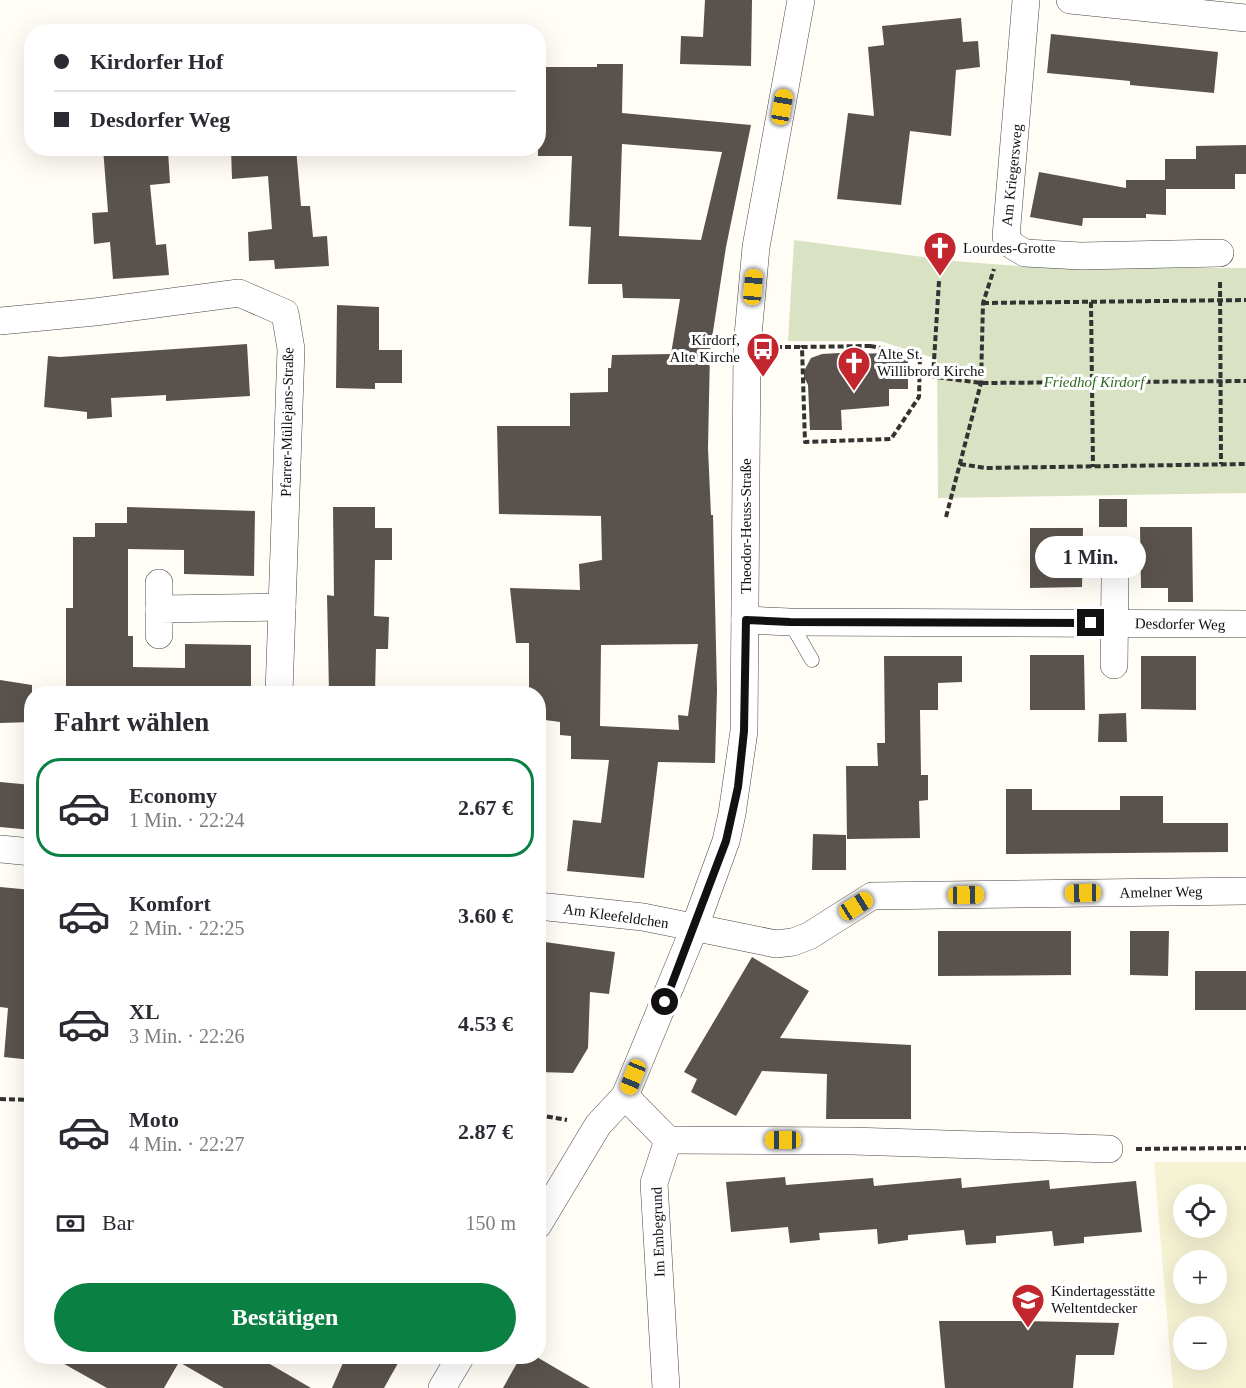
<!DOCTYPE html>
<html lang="de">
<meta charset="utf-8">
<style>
:root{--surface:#fff;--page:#f2f2f3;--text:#2b2b33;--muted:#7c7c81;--line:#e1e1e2;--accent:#0b8043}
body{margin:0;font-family:"Times New Roman",serif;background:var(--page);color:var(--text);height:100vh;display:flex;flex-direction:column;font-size:22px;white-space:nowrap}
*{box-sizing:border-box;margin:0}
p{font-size:20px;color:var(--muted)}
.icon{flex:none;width:33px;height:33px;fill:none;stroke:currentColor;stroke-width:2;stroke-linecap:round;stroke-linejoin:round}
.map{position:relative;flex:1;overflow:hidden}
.sheet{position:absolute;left:24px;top:686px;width:522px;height:678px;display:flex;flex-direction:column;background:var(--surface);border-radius:24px;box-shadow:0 6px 24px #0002}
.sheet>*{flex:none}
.top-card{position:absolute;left:24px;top:24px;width:522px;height:132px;border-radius:24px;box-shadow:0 6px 24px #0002;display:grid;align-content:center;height:132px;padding:0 30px;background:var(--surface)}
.controls{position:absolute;left:1173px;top:1184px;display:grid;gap:12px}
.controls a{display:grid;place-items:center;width:54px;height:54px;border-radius:50%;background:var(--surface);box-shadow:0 6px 24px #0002;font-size:30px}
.end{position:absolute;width:27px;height:27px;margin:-14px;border:8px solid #111;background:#fff;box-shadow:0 0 0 3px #fff}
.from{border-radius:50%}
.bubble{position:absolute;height:42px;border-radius:21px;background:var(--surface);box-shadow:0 6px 24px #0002;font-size:20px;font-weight:700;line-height:42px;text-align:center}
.car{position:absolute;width:18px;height:36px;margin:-18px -9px;border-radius:8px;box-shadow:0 0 4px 2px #0007;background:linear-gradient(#f5c518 24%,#345 0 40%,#f5c518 0 76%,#345 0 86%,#f5c518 0)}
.top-card b{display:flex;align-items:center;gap:21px;height:57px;font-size:22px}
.top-card b+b{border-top:2px solid var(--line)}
.top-card i{width:15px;height:15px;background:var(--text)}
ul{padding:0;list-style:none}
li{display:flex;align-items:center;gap:18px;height:99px;margin:0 12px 9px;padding:0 18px;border:3px solid transparent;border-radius:24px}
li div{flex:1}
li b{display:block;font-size:22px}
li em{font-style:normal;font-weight:700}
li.current{border-color:var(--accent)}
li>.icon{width:54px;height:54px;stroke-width:1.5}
h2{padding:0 30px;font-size:27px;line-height:72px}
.pay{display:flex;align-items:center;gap:15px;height:66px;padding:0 30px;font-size:22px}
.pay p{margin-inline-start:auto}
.button{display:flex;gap:12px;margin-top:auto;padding:12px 30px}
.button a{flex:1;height:69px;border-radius:36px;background:var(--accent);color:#fff;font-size:24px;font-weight:700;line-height:69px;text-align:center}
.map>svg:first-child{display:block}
</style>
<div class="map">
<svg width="1246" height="1388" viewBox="0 0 1246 1388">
<rect width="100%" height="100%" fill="#fffdf5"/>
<!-- farmland -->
<path fill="#f6f3d4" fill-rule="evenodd" d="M1154 1162H1246V1388H1173ZM1184 1194H1216V1227H1184ZM1184 1260H1216V1293H1184ZM1184 1326H1216V1359H1184Z"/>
<!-- cemetery -->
<polygon fill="#d9e3c4" points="794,240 954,261 1044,268 1246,268 1246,493 938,498 937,359 880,341 788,341"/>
<!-- building -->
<g fill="#5a524d" fill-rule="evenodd">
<polygon points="705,0 752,0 751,66 680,64 681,36 703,37"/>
<polygon points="961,18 963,42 978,41 980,67 956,70 951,136 910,131 901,205 837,199 848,113 874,116 868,47 884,45 882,26"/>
<polygon points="1051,34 1218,52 1214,93 1130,85 1130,81 1047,73"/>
<path d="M597 64H623L622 113 751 125 726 247 710 351 708 448 711 515H713L717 690 715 763 658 762 644 878 567 871 573 820 601 823 609 760 571 759V736L560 735V722L538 719V693H529V643H516L510 588 580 590 579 564 602 560 601 516 499 514 497 426H570V393L608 392V368H611L612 355 671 354 680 299 623 298 622 284H588L591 227 569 226 572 156H538V67H597ZM622 144 722 152 701 240 619 236ZM698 644 688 716 678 715 679 730 600 726 601 645Z"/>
<polygon points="1246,145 1246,174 1235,174 1235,189 1166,189 1166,215 1146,214 1146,218 1083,218 1082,226 1030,217 1039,172 1126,188 1126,180 1165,180 1165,159 1196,159 1196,146"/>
<polygon points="103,148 153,148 153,152 168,151 170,183 150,185 156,245 166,244 169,275 113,279 110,242 94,244 92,213 108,212"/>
<polygon points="231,148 296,148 301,206 310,206 313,237 327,236 329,266 275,269 274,260 249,261 248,232 272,229 268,176 232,179"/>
<polygon points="337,305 379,307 379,350 402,350 402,383 375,383 375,389 336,388"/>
<polygon points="247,344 250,396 166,401 166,395 111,398 112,417 87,419 87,412 44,407 48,356 60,357"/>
<polygon points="856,352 856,354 886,353 886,358 908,358 908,389 889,389 889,406 841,410 842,430 810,430 808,385 804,377 804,371 811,358 822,354"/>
<rect x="1099" y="499" width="28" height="28"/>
<polygon points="127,507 255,511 254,576 184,574 184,550 128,549 128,636 133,636 133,667 185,668 185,644 251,645 251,690 212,689 212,693 130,693 130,689 66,688 66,608 73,608 73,537 95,537 95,523 127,523"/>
<polygon points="333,507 375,507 375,528 392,528 392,560 375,560 374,616 389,617 388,649 376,649 375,693 329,693 327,595 334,596"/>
<polygon points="1140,527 1192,527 1193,602 1168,602 1168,588 1141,588"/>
<polygon points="1030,528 1083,528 1082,587 1030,588"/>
<polygon points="1030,655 1084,655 1085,710 1030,710"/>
<polygon points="884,656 962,656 962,682 938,683 938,710 920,710 921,775 928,775 928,800 919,801 920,838 847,839 846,766 878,766 877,743 885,743"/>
<polygon points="1141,656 1196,656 1196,710 1141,709"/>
<polygon points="0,680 32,685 32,722 0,723"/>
<polygon points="1126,713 1127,742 1098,742 1099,714"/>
<polygon points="0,782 32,785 32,830 0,827"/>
<polygon points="1006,789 1032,789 1032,810 1120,810 1120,796 1163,796 1163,823 1228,823 1228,852 1006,854"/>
<polygon points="813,834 846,835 846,870 812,870"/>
<polygon points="0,887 32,890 32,1060 4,1057 8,1008 0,1007"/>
<polygon points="938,931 1071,931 1071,975 938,976"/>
<polygon points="1130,931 1169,931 1168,976 1130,975"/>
<polygon points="538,941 615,952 609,994 590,992 588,1048 573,1073 538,1072"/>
<polygon points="752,957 809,991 780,1038 911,1045 911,1119 826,1119 827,1074 762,1071 736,1116 691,1092 697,1079 684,1072"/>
<rect x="1195" y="971" width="51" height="39"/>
<polygon points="785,1177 786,1185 873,1178 874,1186 961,1178 962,1188 1049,1180 1050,1189 1136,1181 1142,1232 1084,1237 1084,1243 1054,1246 1052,1231 996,1236 996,1243 966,1245 964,1230 908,1235 908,1240 878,1244 877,1229 819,1233 820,1240 790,1243 788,1227 731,1232 726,1182"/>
<polygon points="939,1321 1022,1321 1119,1323 1114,1355 1076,1355 1073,1388 945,1388"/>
<polygon points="50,1356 256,1356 311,1388 224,1388 179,1362 164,1388 107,1388"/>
<polygon points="346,1356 402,1356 384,1388 332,1388"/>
<polygon points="521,1356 535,1356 590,1388 503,1388"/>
</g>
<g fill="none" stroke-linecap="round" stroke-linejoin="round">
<!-- service casing -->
<g stroke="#444" stroke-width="15">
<polyline id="service" points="790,622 812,660"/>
</g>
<!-- minor casing -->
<g stroke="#444" stroke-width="28">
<g id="minor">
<polyline points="1026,0 1006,237 1013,246 1025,253 1081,256 1220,253"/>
<polyline points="1070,0 1246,18"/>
<polyline points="0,321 95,312 239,293 285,313 291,349 279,693"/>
<polyline points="159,583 159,609"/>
<polyline points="745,620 790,622 1246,624"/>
<polyline points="159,635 159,609 282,607"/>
<polyline points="1114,665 1115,580"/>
<polyline points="0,849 32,852"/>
<polyline points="538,906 643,917 776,944 793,942 809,936 872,896 1246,891"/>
<polyline points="625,1096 668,1140 654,1183 666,1388"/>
<polyline points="668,1140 852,1141 1109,1149"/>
<polyline points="538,1225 598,1125 625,1096 694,929 726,841 732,814 744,731 747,347 756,247 801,0"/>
<polyline points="442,1388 461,1356"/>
</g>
</g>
<!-- path -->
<g stroke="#333" stroke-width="4" stroke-dasharray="6 3" stroke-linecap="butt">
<polyline points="1220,282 1221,464"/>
<polyline points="1091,302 1093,467"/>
<polyline points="983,303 1246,300"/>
<polygon points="870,346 920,355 919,397 891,439 805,442 802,347"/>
<polyline points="776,347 802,347"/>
<polyline points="920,375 981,383 1246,381"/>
<polyline points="933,377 939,281"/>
<polyline points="960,464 986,468 1246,464"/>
<polyline points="946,517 981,383 983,303 994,269"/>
<polyline points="0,1099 32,1100"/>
<polyline points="538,1115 567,1120"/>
<polyline points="1136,1149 1246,1148"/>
</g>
<!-- service -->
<use href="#service" stroke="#fff" stroke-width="14"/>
<!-- minor -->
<use href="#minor" stroke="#fff" stroke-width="27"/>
</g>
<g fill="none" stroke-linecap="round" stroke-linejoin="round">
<!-- route -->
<polyline stroke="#111" stroke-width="8" points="665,1002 726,841 738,787 744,731 746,620 790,622 1091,623"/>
</g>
<!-- icons -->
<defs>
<g id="church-pin" transform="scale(1.725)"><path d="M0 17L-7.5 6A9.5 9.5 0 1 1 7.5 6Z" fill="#c4262e" stroke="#fff"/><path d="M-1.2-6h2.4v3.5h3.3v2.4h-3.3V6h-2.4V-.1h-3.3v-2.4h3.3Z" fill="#fff"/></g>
<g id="bus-pin" transform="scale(1.725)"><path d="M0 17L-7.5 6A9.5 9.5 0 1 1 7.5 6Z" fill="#c4262e" stroke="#fff"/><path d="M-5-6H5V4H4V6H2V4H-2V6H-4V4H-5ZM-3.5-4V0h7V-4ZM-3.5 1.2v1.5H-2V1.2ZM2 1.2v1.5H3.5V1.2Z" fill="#fff"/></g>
<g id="school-pin" transform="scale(1.725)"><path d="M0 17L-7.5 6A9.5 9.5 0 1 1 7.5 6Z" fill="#c4262e" stroke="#fff"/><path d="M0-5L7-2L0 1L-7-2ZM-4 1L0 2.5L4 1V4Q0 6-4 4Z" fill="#fff"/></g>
</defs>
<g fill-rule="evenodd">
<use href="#church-pin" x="940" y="248"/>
<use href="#bus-pin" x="763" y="349"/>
<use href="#church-pin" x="854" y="363"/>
<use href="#school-pin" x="1028" y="1300"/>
</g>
<g text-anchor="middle" stroke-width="6" stroke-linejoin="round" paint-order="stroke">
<!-- street labels -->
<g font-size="15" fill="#111" stroke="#fff">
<text transform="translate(1012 175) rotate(-84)" y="5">Am Kriegersweg</text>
<text transform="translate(287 422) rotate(-89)" y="5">Pfarrer-Müllejans-Straße</text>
<text transform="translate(746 526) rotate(-90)" y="5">Theodor-Heuss-Straße</text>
<text transform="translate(1180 624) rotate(1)" y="5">Desdorfer Weg</text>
<text transform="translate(1161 892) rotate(-1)" y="5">Amelner Weg</text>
<text transform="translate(616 916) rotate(8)" y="5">Am Kleefeldchen</text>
<text transform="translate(658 1232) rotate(-92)" y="5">Im Embegrund</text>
</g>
<!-- poi labels -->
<g font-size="15" fill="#111" stroke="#fff" text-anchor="start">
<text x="963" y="253">Lourdes-Grotte</text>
<text x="740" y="345" text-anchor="end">Kirdorf,<tspan x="740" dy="17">Alte Kirche</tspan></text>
<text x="877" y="359">Alte St.<tspan x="877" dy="17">Willibrord Kirche</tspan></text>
<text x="1051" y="1296">Kindertagesstätte<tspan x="1051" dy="17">Weltentdecker</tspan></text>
</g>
<!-- park labels -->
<g font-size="15" font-style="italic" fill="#2f6b1f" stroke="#fff">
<text x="1094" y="387">Friedhof Kirdorf</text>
</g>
</g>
</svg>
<div class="controls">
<a><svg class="icon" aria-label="locate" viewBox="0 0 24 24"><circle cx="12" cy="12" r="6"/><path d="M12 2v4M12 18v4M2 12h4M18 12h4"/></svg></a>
<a>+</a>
<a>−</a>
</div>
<i class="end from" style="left:665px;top:1002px"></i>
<i class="end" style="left:1091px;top:623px"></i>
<div class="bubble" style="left:1035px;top:536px;width:111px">1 Min.</div>
<i class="car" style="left:782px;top:107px;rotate:10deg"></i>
<i class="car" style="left:753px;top:287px;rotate:5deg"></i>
<i class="car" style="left:1083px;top:893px;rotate:269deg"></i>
<i class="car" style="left:966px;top:895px;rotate:89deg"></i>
<i class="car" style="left:856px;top:906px;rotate:58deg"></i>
<i class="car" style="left:633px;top:1077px;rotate:202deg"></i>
<i class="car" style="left:783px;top:1140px;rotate:270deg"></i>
<div class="top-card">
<b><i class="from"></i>Kirdorfer Hof</b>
<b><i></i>Desdorfer Weg</b>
</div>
<section class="sheet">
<h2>Fahrt wählen</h2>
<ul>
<li class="current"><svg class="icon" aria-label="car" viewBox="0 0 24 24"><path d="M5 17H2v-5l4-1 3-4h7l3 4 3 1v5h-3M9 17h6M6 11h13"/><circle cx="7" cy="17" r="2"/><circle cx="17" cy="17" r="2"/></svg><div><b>Economy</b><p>1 Min. · 22:24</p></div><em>2.67 €</em></li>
<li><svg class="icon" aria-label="car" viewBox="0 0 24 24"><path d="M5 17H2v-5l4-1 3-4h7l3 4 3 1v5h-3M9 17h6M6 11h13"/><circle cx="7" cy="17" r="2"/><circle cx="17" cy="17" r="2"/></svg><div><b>Komfort</b><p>2 Min. · 22:25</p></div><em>3.60 €</em></li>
<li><svg class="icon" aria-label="car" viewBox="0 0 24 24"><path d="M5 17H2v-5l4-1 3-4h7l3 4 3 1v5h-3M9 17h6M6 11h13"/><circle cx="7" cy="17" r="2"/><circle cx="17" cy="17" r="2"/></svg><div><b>XL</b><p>3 Min. · 22:26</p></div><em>4.53 €</em></li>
<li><svg class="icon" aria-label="car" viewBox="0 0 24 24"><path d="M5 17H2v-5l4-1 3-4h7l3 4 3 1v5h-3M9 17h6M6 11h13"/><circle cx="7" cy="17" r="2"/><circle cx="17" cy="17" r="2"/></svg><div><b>Moto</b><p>4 Min. · 22:27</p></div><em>2.87 €</em></li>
</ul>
<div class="pay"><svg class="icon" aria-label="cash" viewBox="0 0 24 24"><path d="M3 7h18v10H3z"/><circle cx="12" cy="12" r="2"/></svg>Bar<p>150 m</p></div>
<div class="button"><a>Bestätigen</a></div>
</section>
</div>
